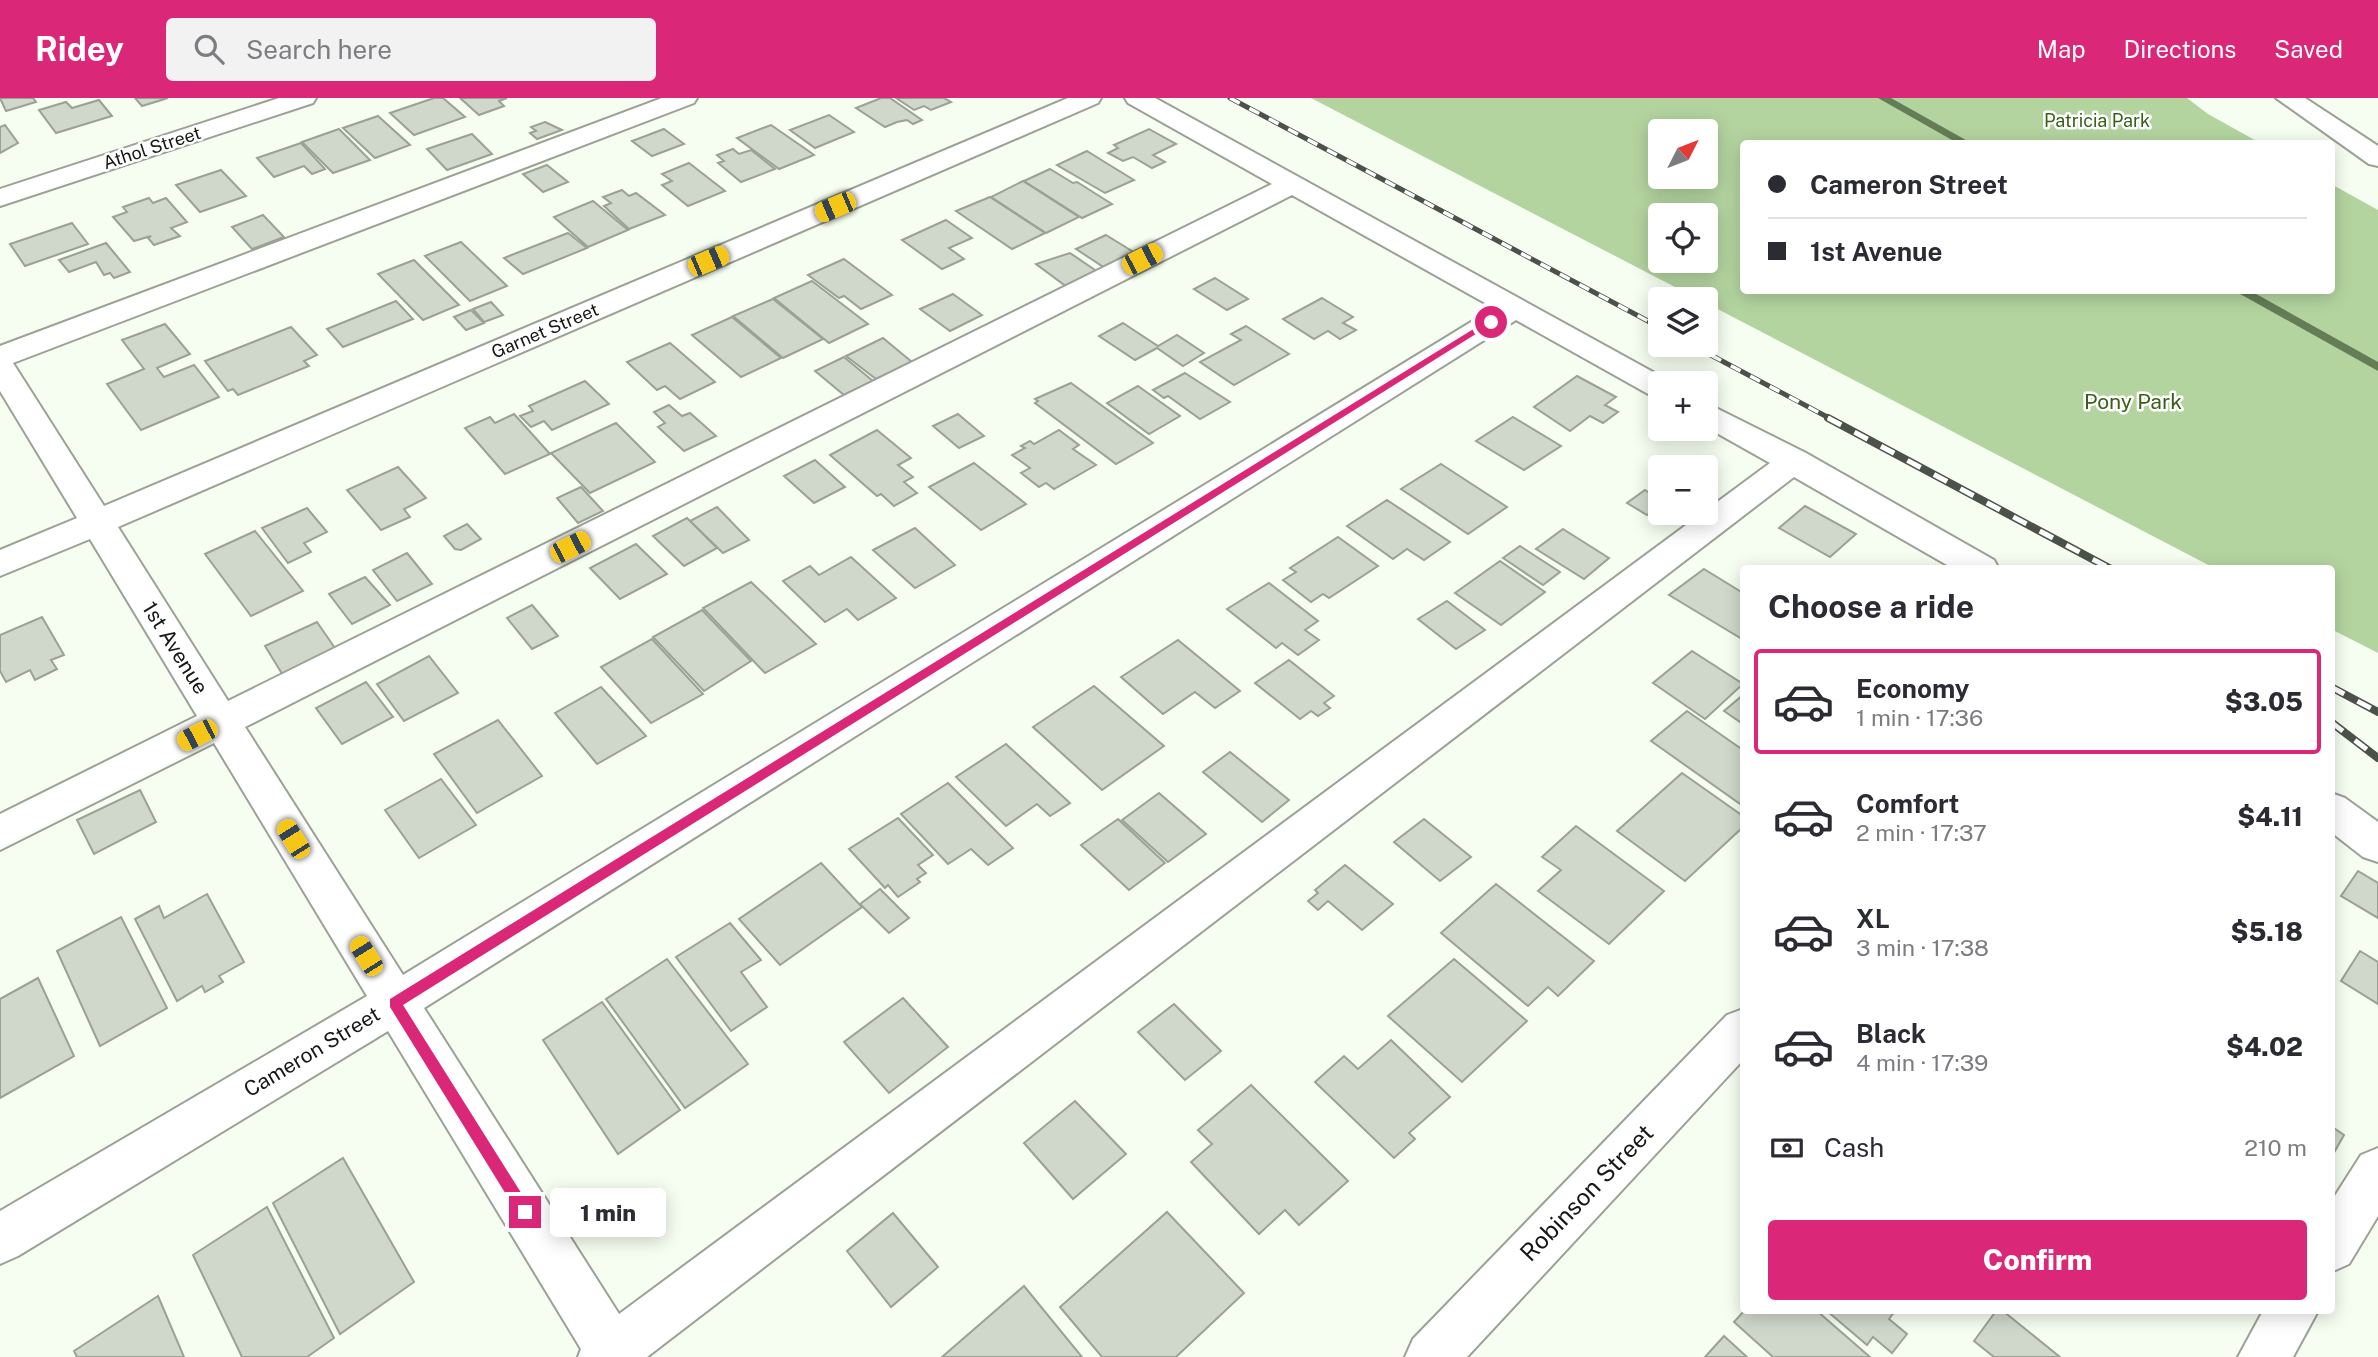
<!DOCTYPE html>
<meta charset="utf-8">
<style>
:root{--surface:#fff;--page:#f2f2f3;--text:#2b2b33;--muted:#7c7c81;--line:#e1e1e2;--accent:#db2777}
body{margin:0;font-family:"Public Sans",sans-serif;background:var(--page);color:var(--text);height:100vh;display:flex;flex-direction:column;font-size:26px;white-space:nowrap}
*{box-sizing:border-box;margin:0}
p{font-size:23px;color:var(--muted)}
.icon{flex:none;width:38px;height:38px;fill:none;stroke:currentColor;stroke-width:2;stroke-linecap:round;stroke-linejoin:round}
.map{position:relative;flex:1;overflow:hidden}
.side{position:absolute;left:1740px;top:467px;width:595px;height:749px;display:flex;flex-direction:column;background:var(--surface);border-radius:7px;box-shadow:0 4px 18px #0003}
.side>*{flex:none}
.guide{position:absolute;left:1740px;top:42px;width:595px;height:154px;border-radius:7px;box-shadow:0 4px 18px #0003;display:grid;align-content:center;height:154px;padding:0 28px;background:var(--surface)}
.needle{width:46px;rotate:48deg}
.buttons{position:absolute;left:1648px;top:21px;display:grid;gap:14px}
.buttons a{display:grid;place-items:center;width:70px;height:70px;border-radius:7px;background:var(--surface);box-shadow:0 4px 18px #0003;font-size:35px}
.end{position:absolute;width:32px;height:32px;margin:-16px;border:9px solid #db2777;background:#fff;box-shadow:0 0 0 4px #fff}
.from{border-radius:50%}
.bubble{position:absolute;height:49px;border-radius:7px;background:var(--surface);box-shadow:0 4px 18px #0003;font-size:23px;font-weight:800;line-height:49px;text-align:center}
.car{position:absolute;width:21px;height:42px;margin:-21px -10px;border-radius:9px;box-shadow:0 0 5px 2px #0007;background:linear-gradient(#f5c518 24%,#345 0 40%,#f5c518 0 76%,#345 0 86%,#f5c518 0)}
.guide b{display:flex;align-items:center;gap:24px;height:66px;font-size:26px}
.guide b+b{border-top:2px solid var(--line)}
.guide i{width:18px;height:18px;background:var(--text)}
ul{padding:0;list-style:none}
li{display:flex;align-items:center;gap:21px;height:105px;margin:0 14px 10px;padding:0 14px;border:4px solid transparent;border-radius:7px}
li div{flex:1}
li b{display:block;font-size:26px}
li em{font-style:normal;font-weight:800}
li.selected{border-color:var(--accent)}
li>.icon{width:63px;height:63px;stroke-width:1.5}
h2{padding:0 28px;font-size:32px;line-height:84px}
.pay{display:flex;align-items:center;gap:18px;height:77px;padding:0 28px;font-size:26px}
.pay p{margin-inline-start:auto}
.action{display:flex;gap:14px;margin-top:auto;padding:14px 28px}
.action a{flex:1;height:80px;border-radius:7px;background:var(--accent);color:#fff;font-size:28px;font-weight:800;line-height:80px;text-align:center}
header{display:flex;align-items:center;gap:42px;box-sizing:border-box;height:98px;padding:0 35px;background:var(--accent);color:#fff}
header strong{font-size:33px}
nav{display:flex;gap:38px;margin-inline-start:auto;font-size:24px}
.search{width:490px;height:63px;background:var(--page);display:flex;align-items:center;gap:18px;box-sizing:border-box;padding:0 24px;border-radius:7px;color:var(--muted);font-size:26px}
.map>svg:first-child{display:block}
</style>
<header>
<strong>Ridey</strong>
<div class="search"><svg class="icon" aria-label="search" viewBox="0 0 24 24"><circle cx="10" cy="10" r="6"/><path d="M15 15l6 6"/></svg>Search here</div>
<nav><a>Map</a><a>Directions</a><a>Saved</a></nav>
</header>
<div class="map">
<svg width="2378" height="1259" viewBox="0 0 2378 1259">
<rect width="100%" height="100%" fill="#f5fef0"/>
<!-- green -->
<path fill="#b3d49f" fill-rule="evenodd" d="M1311 0H2187L2208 16 2260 45 1743 46V192H2331V86L2378 112V555L2331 531V471H2216L1706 205V201H1698ZM1706 33V79H1661V33ZM1706 117V163H1661V117Z"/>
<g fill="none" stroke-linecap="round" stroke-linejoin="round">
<!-- stream -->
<g fill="#657d57" fill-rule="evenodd">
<polygon points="1878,0 1891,0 1973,46 1959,46"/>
<polygon points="2233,192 2249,192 2378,264 2378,273"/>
</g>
</g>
<!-- building -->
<g fill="#cfd8ca" stroke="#99a295" stroke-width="2">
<polygon points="0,0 33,0 36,4 6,13"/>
<polygon points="135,0 168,0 142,8"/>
<polygon points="434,0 443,0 465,19 414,37 390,15"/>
<polygon points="460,0 507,0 499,3 504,8 479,17"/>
<polygon points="881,0 890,0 922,22 913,26 907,22 897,24 885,29 856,10"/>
<polygon points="896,0 944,0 951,4 931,12 924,8 914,12"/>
<polygon points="99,2 112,18 56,35 39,12 66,4 72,10"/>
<polygon points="829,17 854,34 815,50 790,32"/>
<polygon points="378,18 410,47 375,60 343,30"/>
<polygon points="545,24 562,32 537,41 530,35 536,33 531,29"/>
<polygon points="5,27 18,45 0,55 0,29"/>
<polygon points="771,27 810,54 814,57 779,71 737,40"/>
<polygon points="339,31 370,62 333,75 302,44"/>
<polygon points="664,31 684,46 652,58 632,43"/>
<polygon points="1149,31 1176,46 1153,57 1165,64 1152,70 1133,59 1123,63 1108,55 1118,50 1114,47"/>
<polygon points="472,36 492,56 447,72 427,51"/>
<polygon points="301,45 325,71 312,76 304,68 274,79 257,60"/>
<polygon points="733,51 739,56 751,52 775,71 741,84 718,65 724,63 717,57"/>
<polygon points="1087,53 1103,63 1134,82 1105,95 1057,67"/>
<polygon points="689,65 725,93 688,108 662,87 672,83 662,76"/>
<polygon points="547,67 568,84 543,94 523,76"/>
<polygon points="1050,71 1073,85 1077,84 1112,106 1082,120 1024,83"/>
<polygon points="221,72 246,98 200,114 176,87"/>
<polygon points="1023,83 1079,119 1046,135 991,99"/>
<polygon points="622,92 629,98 636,95 665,117 629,131 604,108 611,105 603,99"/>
<polygon points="990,99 1045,135 1012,151 956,113"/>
<polygon points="149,100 153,105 166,100 187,124 171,130 180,138 154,147 148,140 151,138 134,143 113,119 127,114 123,109"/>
<polygon points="593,103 628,132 588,149 554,119"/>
<polygon points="263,117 284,139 252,151 232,129"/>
<polygon points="946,122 972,140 949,150 964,161 942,171 902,142"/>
<polygon points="72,125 88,146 25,168 10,146"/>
<polygon points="568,135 587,150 523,176 504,160"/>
<polygon points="1106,137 1135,155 1105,170 1076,151"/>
<polygon points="461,144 507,188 470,203 425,158"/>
<polygon points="106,145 130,174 114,180 110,175 104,177 96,164 69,174 59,162"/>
<polygon points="1070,155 1098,174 1067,189 1036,166"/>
<polygon points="844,161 892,197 861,211 844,198 839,200 808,177"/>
<polygon points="414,162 459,207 423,222 378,176"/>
<polygon points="1215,180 1248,201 1227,212 1194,191"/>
<polygon points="812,183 868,226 829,245 774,200"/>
<polygon points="953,196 982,217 950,233 920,211"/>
<polygon points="1322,200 1353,219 1343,225 1356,232 1340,241 1328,233 1314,241 1283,221"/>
<polygon points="773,201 823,241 783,260 733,218"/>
<polygon points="396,203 413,221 343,249 327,231"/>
<polygon points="491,204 503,217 484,224 473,211"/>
<polygon points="471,212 484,225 466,232 454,219"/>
<polygon points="732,219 781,260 741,279 692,237"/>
<polygon points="1123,225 1158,248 1177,237 1204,255 1183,268 1157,250 1135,262 1099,238"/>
<polygon points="165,226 190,256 157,270 164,279 194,267 219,299 141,332 107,286 144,271 122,242"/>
<polygon points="1246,228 1289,256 1234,287 1200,264 1241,242 1231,236"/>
<polygon points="291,229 317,257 304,263 309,268 238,297 233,291 228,293 205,263"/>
<polygon points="883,240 912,264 876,281 846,258"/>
<polygon points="670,245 715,284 680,301 665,288 657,292 627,264"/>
<polygon points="844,259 873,283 844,297 815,273"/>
<polygon points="1185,275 1202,286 1230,304 1200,321 1168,298 1164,300 1153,292"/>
<polygon points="1577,278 1616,299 1605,307 1618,314 1603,325 1590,318 1570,333 1534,309"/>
<polygon points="585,283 609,306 552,332 544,323 531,329 520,318 533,313 529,308"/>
<polygon points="1071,285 1153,345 1116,366 1035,305 1038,303 1035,301"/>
<polygon points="1138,288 1180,318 1149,336 1107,305"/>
<polygon points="669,307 682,318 690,315 716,338 684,353 658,329 665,325 654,314"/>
<polygon points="514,316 550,356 505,376 465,330 490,319 495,325"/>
<polygon points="958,316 984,338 959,350 933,328"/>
<polygon points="1513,319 1561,348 1524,372 1476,343"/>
<polygon points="616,325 655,364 590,395 551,355"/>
<polygon points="877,332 911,360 898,367 913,379 904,384 917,395 894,408 881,396 877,398 830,357"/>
<polygon points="1059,332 1079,347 1073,351 1096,367 1054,391 1046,385 1039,389 1021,375 1030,370 1012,357 1025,350 1021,348 1030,343 1034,346"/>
<polygon points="815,362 845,389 814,405 784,378"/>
<polygon points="974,365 1026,406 981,432 929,389"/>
<polygon points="1441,366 1507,409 1468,436 1401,391"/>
<polygon points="398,369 426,400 404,411 410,419 381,432 347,392"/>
<polygon points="581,389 603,413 578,425 557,400"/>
<polygon points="1645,392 1661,402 1661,407 1647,417 1627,405"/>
<polygon points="1387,402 1450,444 1424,462 1407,451 1393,461 1347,428"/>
<polygon points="1805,408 1856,436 1830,459 1779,430"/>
<polygon points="717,409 749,442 723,455 690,423"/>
<polygon points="307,410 327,434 304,445 311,454 288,465 262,430"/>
<polygon points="687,420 717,450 684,468 653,438"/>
<polygon points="467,426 481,441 461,452 455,451 444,438"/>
<polygon points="915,430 955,467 915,490 873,452"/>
<polygon points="1563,431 1609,460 1584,481 1536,451"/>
<polygon points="255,433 303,493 251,518 205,456"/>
<polygon points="1338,439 1378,468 1329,500 1323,496 1311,504 1283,482 1296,474 1290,470"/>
<polygon points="636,446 667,476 620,501 590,470"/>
<polygon points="1520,448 1560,474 1543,487 1503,460"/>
<polygon points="407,455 432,486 397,503 373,472"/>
<polygon points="851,459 896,500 858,522 847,511 825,524 783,483 810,468 819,477"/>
<polygon points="1500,463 1545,494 1501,527 1455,495"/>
<polygon points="1704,471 1743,495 1742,541 1669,497"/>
<polygon points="365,479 390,507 352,526 329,496"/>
<polygon points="751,484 816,546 765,575 703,510"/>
<polygon points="1269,485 1318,523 1305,532 1319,542 1298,557 1282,545 1276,550 1227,511"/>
<polygon points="1447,503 1485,532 1456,551 1418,521"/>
<polygon points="532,507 558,538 532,551 507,520"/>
<polygon points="702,512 751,563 704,593 653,539"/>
<polygon points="42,519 64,557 51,562 57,571 35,582 30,572 6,584 0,573 0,537"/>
<polygon points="317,524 337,553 284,579 265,548"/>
<polygon points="652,541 703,596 651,625 601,569"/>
<polygon points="1178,542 1240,593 1215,610 1195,594 1163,616 1121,579"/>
<polygon points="1692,553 1743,586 1705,621 1653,585"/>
<polygon points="429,558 458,595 404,623 377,586"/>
<polygon points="1289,562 1334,598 1324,605 1330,610 1318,618 1311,613 1300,621 1255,585"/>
<polygon points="366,584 393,619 342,646 316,610"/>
<polygon points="1094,588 1164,648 1102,692 1033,629"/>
<polygon points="601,589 646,638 597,666 555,615"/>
<polygon points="1743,597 1743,626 1724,613"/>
<polygon points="1687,613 1743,652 1743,708 1651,643"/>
<polygon points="498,622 542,678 477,715 434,656"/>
<polygon points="1006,646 1070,705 1050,718 1037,706 1006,728 956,679"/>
<polygon points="1230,654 1289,702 1262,724 1203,674"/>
<polygon points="1682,675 1743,718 1743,729 1685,783 1617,733"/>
<polygon points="441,681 476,727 419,760 385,712"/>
<polygon points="948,685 1013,750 988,767 971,751 948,766 901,716"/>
<polygon points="140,692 156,724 94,756 77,722"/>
<polygon points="1159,695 1206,736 1168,764 1122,722"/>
<polygon points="898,720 933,757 918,767 926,775 917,781 920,784 898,799 888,787 885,790 849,751"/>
<polygon points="1118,721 1165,765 1129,792 1081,747"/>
<polygon points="1424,721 1471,759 1440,783 1394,744"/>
<polygon points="1576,728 1664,793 1609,846 1538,793 1561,772 1542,759"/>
<polygon points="821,765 862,809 780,867 739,821"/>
<polygon points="1345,767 1393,806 1362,832 1328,803 1318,812 1308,803 1318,795 1315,792"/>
<polygon points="2358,773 2378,785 2378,820 2341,798"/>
<polygon points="1496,786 1594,863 1558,898 1548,889 1528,908 1441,835"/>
<polygon points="880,791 909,820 889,835 860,806"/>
<polygon points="207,796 244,864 219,878 223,884 205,894 202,888 177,903 135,821 159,808 164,820"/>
<polygon points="121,819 167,910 100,948 57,853"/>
<polygon points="730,825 761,862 741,874 767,909 731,933 676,859"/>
<polygon points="2360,853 2378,864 2378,906 2341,883"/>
<polygon points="667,861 748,966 685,1010 606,901"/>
<polygon points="1454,861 1527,923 1462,984 1388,918"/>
<polygon points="38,880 74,958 0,1000 0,901"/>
<polygon points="903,900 948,949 889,995 844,944"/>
<polygon points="602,904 680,1012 618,1056 543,942"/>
<polygon points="1174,906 1221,953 1185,982 1138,934"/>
<polygon points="1391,942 1450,999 1409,1035 1415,1041 1394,1060 1315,984 1344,958 1358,971"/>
<polygon points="1251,987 1348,1083 1299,1127 1285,1112 1259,1136 1191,1064 1212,1046 1198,1032"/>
<polygon points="1075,1003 1126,1056 1073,1101 1024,1045"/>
<polygon points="2331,1028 2344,1037 2331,1060"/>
<polygon points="343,1060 414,1184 340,1236 273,1105"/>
<polygon points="267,1109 334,1240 307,1259 242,1259 193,1157"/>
<polygon points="1167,1114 1244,1195 1176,1259 1102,1259 1060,1209"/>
<polygon points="893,1115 938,1169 891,1209 847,1153"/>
<polygon points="1024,1188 1082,1259 942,1259"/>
<polygon points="158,1198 184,1259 77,1259 74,1253"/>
<polygon points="1744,1213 1817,1213 1870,1259 1773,1259 1734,1224"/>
<polygon points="1827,1213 1895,1213 1889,1221 1907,1236 1892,1255 1873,1239 1867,1247"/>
<polygon points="1996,1213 2003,1213 2060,1259 1994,1259 1974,1243"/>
<polygon points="1724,1238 1747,1259 1705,1259"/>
</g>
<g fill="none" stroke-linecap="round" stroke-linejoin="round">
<!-- minor casing -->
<g stroke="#99a294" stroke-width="4">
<g id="minor">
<polygon points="279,0 316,0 313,5 0,108 0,91"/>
<path d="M662 0H697L694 5 13 265 104 408 1068 0H1101L1098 5 118 429 228 603 1272 86 1128 5 1125 0H1155L1673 285H1661V300L1650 297 1516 222 424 910 619 1216 1770 365 1706 329V305L1806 355 1994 462 1999 471H1954L1794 379 647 1259H578L581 1251 388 933 18 1158 0 1166V1113L367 898 214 645 0 752V716L197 618 90 441 0 478V452L77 420 0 293V248ZM1292 97 1494 210 403 877 245 629Z"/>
<polygon points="2276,0 2305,0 2378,48 2378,68 2369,66"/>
<polygon points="2331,695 2345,700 2378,724 2378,764 2363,759 2331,734"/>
<polygon points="1743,911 1743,962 1467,1259 1405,1259 1413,1241 1727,917"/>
<polygon points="2378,1050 2378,1118 2349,1166 2331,1174 2331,1104 2361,1057"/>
<polygon points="2263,1213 2318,1213 2293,1259 2238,1259"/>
</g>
</g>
<!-- minor -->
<use href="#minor" fill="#fff" fill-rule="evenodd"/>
<!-- rail-far1 casing -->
<g stroke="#4c514a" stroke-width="5">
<g id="rail-far1">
<polyline points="1230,0 1661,230"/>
<polyline points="1692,247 1831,321"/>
</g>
</g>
<!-- rail casing -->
<g stroke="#4c514a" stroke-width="8">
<g id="rail">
<polyline points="1828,320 2111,471"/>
<polyline points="2331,589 2378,614"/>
<polyline points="2331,624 2378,660"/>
</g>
</g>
<!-- rail-far1 -->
<use href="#rail-far1" stroke="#fff" stroke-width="3.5" stroke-dasharray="11" stroke-linecap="butt"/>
<!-- rail -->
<use href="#rail" stroke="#fff" stroke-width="5" stroke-dasharray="15" stroke-linecap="butt"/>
</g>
<!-- route -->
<polygon fill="#db2777" points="1488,222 1495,224 403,907 530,1109 530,1119 520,1119 390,909 390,901"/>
<g text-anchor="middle" stroke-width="5" stroke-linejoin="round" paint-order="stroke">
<!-- far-park labels -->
<g font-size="18" fill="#375f15" stroke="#fff">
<text x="2097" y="29">Patricia Park</text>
</g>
<!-- far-street labels -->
<g font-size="18" fill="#151814" stroke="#fff">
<text transform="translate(152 50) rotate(-18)" y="6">Athol Street</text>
<text transform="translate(545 233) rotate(-23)" y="6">Garnet Street</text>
</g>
<!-- park labels -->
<g font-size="21" fill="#375f15" stroke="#fff">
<text x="2133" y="311">Pony Park</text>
</g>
<!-- street labels -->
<g font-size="21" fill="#151814" stroke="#fff">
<text transform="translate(175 550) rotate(58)" y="7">1st Avenue</text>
<text transform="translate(312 954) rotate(-31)" y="7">Cameron Street</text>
</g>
<!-- near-street labels -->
<g font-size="24" fill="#151814" stroke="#fff">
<text transform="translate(1587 1095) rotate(-46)" y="8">Robinson Street</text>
</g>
</g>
</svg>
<div class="buttons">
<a><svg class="needle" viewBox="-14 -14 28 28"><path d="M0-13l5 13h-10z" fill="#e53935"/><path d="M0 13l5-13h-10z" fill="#7c7c81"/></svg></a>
<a><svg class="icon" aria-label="locate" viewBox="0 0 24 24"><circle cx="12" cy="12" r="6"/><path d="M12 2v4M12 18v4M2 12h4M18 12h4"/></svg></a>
<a><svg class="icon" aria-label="layers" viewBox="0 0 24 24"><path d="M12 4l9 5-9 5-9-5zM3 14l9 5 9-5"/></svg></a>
<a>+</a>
<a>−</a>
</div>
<i class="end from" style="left:1491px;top:224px"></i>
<i class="end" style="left:525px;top:1114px"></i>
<div class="bubble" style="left:550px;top:1090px;width:116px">1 min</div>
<i class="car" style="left:835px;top:109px;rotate:247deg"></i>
<i class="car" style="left:1142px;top:161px;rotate:63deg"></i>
<i class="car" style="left:708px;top:163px;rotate:67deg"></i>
<i class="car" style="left:570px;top:449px;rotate:63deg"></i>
<i class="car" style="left:197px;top:637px;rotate:243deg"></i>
<i class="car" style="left:293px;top:741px;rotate:328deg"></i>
<i class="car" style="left:366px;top:858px;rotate:328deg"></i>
<div class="guide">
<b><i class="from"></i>Cameron Street</b>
<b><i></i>1st Avenue</b>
</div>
<section class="side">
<h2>Choose a ride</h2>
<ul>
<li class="selected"><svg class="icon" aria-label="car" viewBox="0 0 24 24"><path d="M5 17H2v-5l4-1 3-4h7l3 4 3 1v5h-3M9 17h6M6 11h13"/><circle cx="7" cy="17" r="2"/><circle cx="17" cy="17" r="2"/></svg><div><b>Economy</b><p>1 min · 17:36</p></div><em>$3.05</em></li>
<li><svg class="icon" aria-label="car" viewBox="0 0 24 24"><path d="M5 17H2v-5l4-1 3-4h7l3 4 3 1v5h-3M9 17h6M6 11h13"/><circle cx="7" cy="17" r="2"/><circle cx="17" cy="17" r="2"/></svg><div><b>Comfort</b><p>2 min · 17:37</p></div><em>$4.11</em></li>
<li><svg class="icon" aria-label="car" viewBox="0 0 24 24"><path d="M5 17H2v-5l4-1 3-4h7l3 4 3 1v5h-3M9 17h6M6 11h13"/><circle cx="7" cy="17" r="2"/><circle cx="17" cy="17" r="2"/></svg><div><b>XL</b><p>3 min · 17:38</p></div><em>$5.18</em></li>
<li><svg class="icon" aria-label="car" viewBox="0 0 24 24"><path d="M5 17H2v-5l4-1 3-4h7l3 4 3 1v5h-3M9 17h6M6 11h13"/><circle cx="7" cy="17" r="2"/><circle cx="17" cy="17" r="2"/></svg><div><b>Black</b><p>4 min · 17:39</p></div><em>$4.02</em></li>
</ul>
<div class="pay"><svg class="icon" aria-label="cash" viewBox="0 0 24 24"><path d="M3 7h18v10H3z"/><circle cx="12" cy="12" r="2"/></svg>Cash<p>210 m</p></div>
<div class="action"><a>Confirm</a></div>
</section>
</div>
